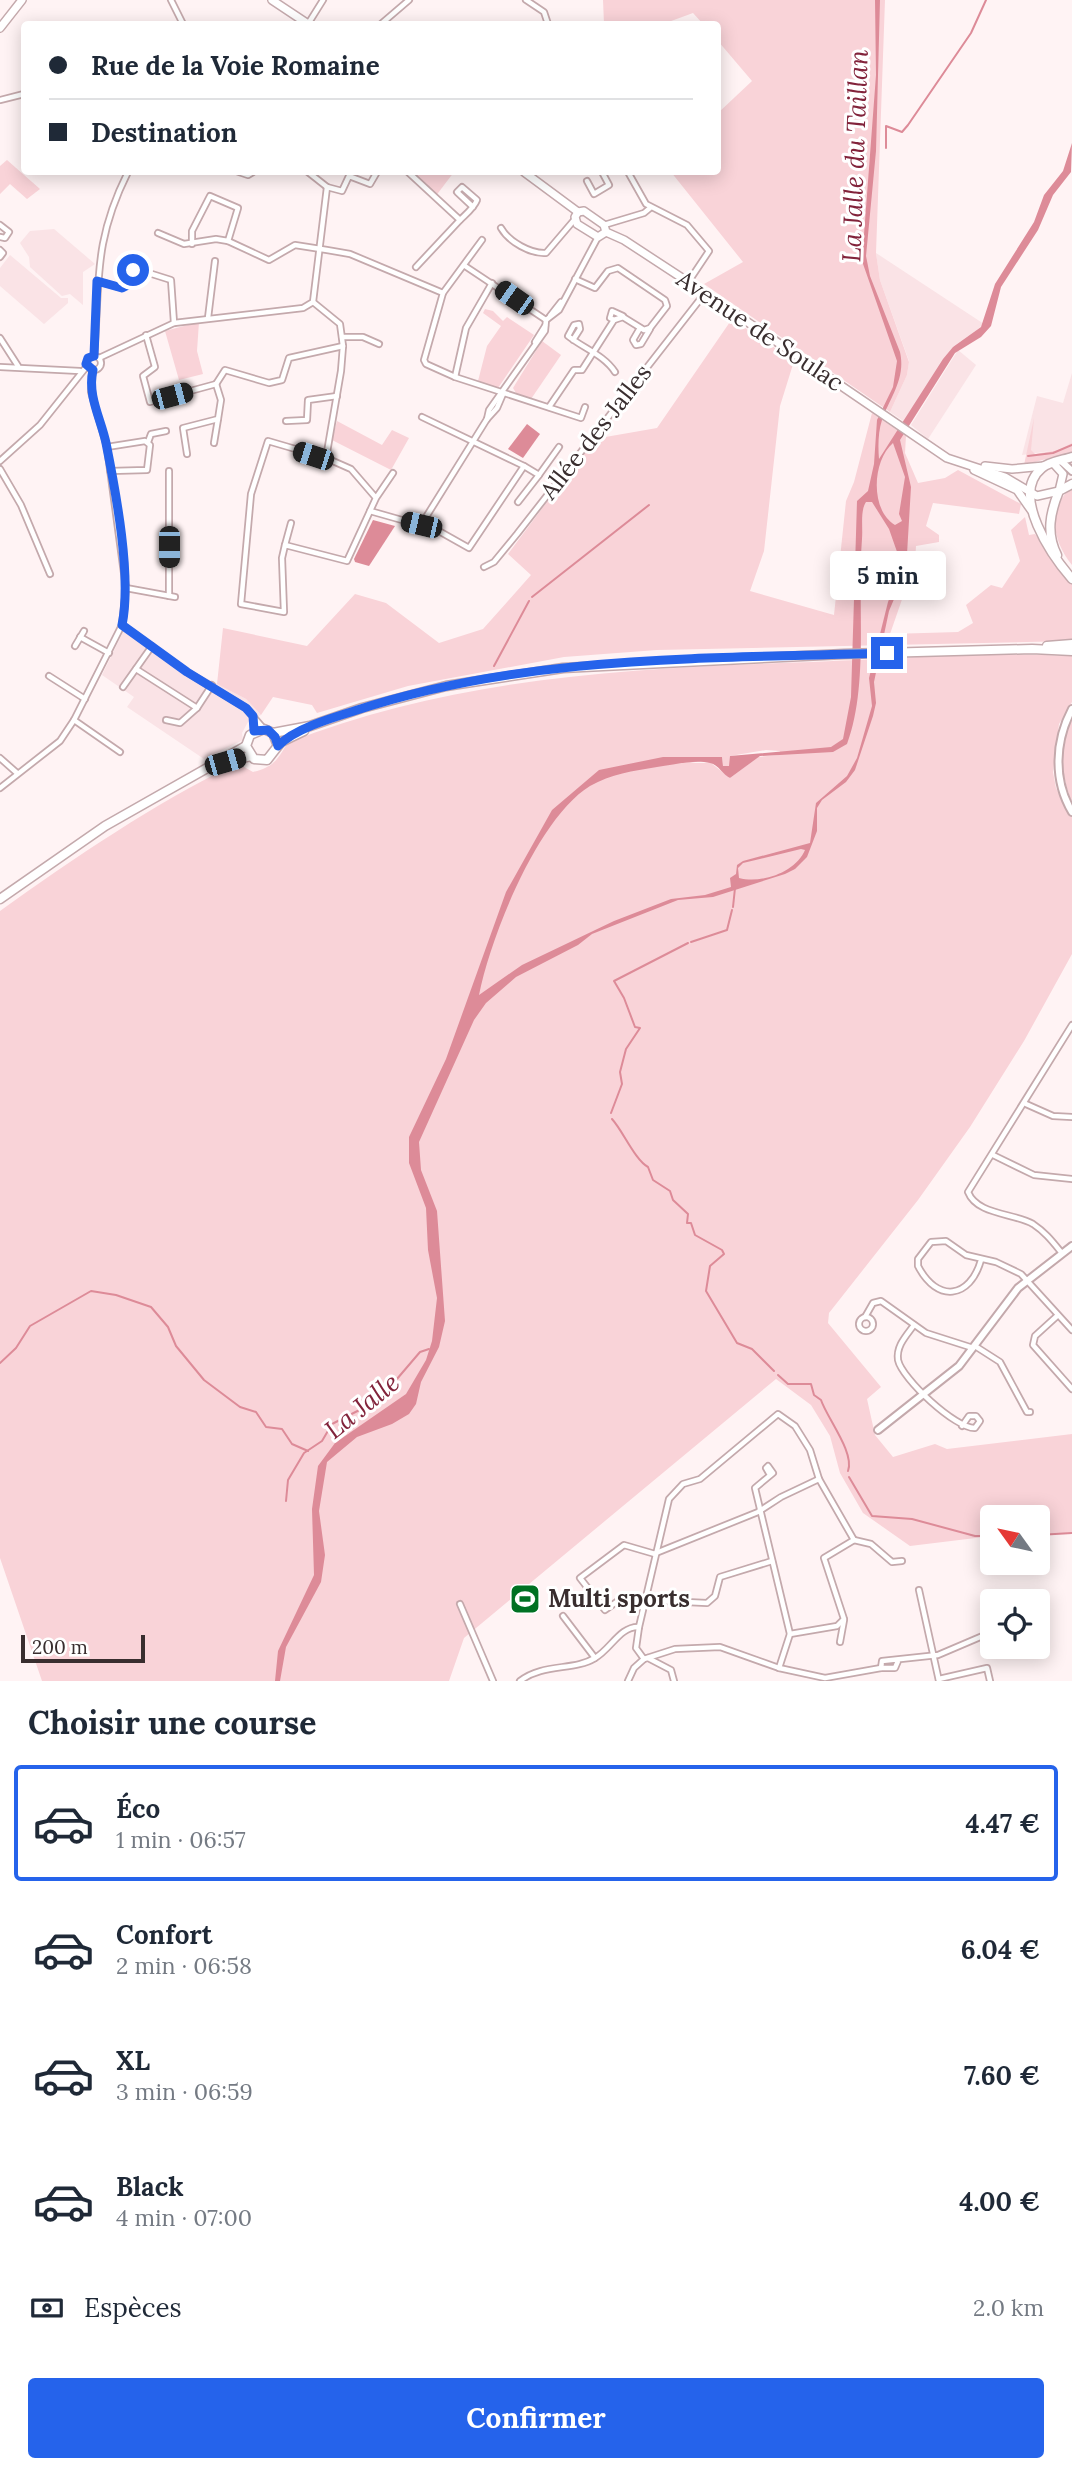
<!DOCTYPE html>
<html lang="fr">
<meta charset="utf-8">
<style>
:root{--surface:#fff;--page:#f6f6f7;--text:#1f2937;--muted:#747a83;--line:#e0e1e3;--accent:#2563eb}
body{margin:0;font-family:Lora,serif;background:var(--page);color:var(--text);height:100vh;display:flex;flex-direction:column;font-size:26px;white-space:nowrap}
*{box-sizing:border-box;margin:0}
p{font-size:23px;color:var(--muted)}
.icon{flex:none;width:38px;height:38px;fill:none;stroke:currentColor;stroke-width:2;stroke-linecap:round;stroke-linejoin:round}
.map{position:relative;height:1681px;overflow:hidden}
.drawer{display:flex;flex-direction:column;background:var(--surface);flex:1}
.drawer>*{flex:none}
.top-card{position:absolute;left:21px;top:21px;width:700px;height:154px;border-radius:7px;box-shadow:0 4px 18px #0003;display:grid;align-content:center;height:154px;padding:0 28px;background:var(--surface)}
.needle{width:46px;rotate:303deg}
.controls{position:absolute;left:980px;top:1505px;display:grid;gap:14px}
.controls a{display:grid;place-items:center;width:70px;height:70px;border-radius:7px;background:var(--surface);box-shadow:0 4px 18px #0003;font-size:35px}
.scale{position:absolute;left:21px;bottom:18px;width:124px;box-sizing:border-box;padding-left:7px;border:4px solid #392e2f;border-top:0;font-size:19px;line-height:24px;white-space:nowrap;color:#392e2f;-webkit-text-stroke:5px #fff;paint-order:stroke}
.end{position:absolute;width:32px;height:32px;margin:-16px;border:9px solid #2563eb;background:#fff;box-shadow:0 0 0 4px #fff}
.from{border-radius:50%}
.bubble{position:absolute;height:49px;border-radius:7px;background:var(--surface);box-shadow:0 4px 18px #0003;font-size:23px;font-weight:700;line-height:49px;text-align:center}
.car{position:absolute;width:21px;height:42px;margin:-21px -10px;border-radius:9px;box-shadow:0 0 5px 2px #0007;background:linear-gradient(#222 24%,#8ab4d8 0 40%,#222 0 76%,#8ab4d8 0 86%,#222 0)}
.top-card b{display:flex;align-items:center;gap:24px;height:66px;font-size:26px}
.top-card b+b{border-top:2px solid var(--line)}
.top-card i{width:18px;height:18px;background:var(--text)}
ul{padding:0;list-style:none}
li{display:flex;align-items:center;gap:21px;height:116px;margin:0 14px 10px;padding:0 14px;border:4px solid transparent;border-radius:7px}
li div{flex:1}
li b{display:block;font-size:26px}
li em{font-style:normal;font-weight:700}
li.active{border-color:var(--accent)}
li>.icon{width:63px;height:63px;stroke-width:1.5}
h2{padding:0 28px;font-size:32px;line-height:84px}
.pay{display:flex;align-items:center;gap:18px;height:77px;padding:0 28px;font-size:26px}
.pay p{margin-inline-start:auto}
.action{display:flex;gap:14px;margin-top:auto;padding:14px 28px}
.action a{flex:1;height:80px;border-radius:7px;background:var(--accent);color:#fff;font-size:28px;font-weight:700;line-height:80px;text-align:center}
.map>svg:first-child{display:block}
</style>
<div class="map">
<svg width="1072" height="1681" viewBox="0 0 1072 1681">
<rect width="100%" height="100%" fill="#fff3f4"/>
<!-- built -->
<g fill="#fae3e6">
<polygon points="54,229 95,264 83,272 83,305 70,294 62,296 30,267 29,257 20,243 30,231"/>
<polygon points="876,253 984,324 948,354 905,422 890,412 907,375 909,361 880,280"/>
<polygon points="10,255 61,298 68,298 68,303 44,324 0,286 0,268"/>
<polygon points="958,350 976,365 928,439 911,425"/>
<polygon points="1072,373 1072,468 1058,450 1022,455 1037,396 1063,403"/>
<polygon points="126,626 189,669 246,699 261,715 248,722 242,733 243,740 204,759 127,707 134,697 102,675"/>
</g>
<!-- green -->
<g fill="#f9d3d8" fill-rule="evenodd">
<polygon points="603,0 885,0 876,253 880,280 909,362 907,375 890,412 704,284 743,262 671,172 718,172 718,113 752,81 718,41 718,24 703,24 693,13 663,24 604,24"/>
<polygon points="7,160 40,189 27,199 10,184 0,194 0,166"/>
<polygon points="411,172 454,172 435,197"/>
<polygon points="485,309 493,311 503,321 507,317 534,335 498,388 478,381 487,346 501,326 483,313"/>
<polygon points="732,319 794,361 780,406 764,551 750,591 834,615 846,501 854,482 872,413 906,436 905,453 918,483 945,478 958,470 1021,504 1019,514 933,503 926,526 939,535 939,542 916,546 915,562 890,634 958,632 973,623 966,605 991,585 1002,588 1020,561 1011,530 1025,517 1029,535 1035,534 1072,584 1072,641 657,650 564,657 408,686 317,713 312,705 273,697 261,715 246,699 217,684 223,628 307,646 355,594 386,603 439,643 483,629 531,575 508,554 594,439 657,428"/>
<polygon points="199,322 197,351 203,374 179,380 165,331"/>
<polygon points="542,341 561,355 531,399 516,393 513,388"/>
<polygon points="1034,418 1031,450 1035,454 1058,450 1072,443 1072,452 1024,465"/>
<polygon points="337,421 382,445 392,430 409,438 391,470 332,440"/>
<path d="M1072 487V565C1053 542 1046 509 1072 487Z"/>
<path d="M1072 656V702L1059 724 1053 772 1056 788 1072 817V954L1024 1041 970 1127 918 1200 829 1313 828 1323 881 1387 867 1399 875 1435 893 1457 935 1444 947 1449 1072 1434V1533L1038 1535V1517H992V1536L910 1546 863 1513 840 1473 830 1436 811 1405 776 1379 464 1638 449 1681H42L0 1558V911C77 856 152 805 237 763L253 772C272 768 279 759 287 743 456 676 634 668 813 662 899 658 986 652 1072 656ZM766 750 780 751 779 755 758 757 730 778 711 763H690L722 757 723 766H730V756Z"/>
<path d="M1072 717V802C1060 775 1059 744 1072 717Z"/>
</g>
<!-- water -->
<g fill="#dd8b98" fill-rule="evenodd">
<path d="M875 0H880L876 151 866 256 870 276 900 352C906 379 890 397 882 420 878 432 878 447 879 459L943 359 953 347 981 327 995 284 1034 222 1044 195 1063 171 1072 143 1071 172 1053 195 1038 230 1001 287 991 326 981 337 955 353 900 440 911 487 906 571 889 611 874 682 876 703 873 716 855 770 846 782 822 800 817 808V831L807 857 795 869 785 874 713 897 678 900 592 934 578 945 516 977 486 1003 474 1020 419 1142 421 1170 437 1211 445 1321 439 1347 421 1382 416 1404 409 1414 392 1424 357 1437 327 1462 319 1511 325 1555 321 1582 286 1647 280 1681H275L278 1651 314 1575 312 1509 318 1466 335 1443 406 1394 426 1360 432 1341 437 1298 428 1250 426 1208 409 1163V1137L446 1059 506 892 552 810 599 770 663 757H722L723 766H729L730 756 831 747 843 739 851 697 857 501 868 491 874 464 877 420 893 387 897 361 862 261 876 75ZM893 443 905 477 899 514 902 521 895 525C870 510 872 461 893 443ZM866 502H872L889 529 902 566 888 602 869 678 872 706 857 758 847 776 816 803 810 843 743 861 737 865 736 874 730 878 731 887 705 895 671 899 614 921 522 965 479 995C491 935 538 818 590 786 611 774 633 771 657 767 673 765 694 759 710 763 719 765 723 775 730 778L760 756 833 752 847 744C869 685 857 602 862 539 863 527 860 511 866 502ZM801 849 805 850C796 872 762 884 739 878L738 868 743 863Z"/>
<polygon points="527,424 540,434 523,458 508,449"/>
<polygon points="373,520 395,526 369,566 355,562 354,559"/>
</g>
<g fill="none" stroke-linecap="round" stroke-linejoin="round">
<!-- stream -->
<g stroke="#dd8b98" stroke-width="2">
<polyline points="886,148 886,126 902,132 908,125 971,33 986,0"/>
<polyline points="1028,456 1053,453 1072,445"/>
<polyline points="532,597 649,505"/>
<polyline points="494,666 529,601"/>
<polyline points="733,907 735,888"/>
<polyline points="691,942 727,930 732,910"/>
<polyline points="611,1113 622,1084 620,1072 626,1049 640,1028 635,1027 624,998 614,981 688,943"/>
<path d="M612 1119C623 1131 635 1160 648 1167L653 1180 670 1191 673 1200 688 1214 687 1223H691L695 1235 722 1250 724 1254 710 1266 706 1291 737 1343 752 1349 774 1371"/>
<polyline points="0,1363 16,1348 30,1326 91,1291 116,1295 151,1307 168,1327 176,1346 204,1380 240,1407 256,1412 266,1427 282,1429 292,1444 308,1451"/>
<path d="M778 1375 788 1384H811L814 1395 821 1400C827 1418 855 1453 848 1471"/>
<polyline points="849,1477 872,1516 912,1519 975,1536 992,1536"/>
<polyline points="286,1501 288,1480 304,1453 322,1441 332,1424 379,1400 420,1352 429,1349"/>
<polyline points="1038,1535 1072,1533"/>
</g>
<!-- minor casing -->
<g stroke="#c4a9ac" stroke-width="8">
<g id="minor">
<polyline points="171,0 183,24"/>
<polyline points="526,0 544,12 548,24"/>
<polyline points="308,24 323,0"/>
<polyline points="381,24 409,0"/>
<polyline points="0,100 24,94"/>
<polyline points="239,172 248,175 253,172"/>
<polyline points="308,172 327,187 342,191 349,176 370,184 377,172"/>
<polyline points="408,172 460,220 416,267"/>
<polyline points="628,172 646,204 687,225 709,251 689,281"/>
<polyline points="587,181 594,194 609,185 602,172"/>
<path d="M460 220C466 214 474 208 477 200L462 187 457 192 473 207"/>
<polyline points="0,225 9,232 5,238 0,237"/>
<polyline points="604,225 644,213 650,208"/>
<path d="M501 228C509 242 531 254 546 253L575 219"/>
<polyline points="158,233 184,244 216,239 228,241 269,260 295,245 327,250 350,254 443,293"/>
<polyline points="482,240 443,293 424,360 426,364 455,377 581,418 585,407"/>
<polyline points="192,244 192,231 210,196 238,208 228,241"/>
<polyline points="0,250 3,253 0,257"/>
<polyline points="465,266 546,320"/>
<polyline points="97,281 122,288 136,269 171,280 174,323"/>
<polyline points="313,302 340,324 343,346 341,371 326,458"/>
<polyline points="550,316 561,302"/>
<polyline points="208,318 215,261"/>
<polyline points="614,320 610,318 612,311 623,316"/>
<polyline points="640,328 633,340 636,345 641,344 650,329"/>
<polyline points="146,335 155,367 143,376 150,402 216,384"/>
<polyline points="342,337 363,337 379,344"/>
<polyline points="0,338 18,366"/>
<path d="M573 340 580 329 579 324 574 325 568 336C583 348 604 355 615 372"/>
<polyline points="535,342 545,326"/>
<circle cx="94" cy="363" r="7"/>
<path d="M94 356C100 281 93 242 128 172"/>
<polyline points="99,358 174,323 303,308 313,302 327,187"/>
<polyline points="0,367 80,371"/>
<polyline points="455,377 466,328 492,283"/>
<polyline points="216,384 225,370 269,383 282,380 289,358 343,346"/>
<polyline points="549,407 574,370 582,370 614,320 623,317 644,330 650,328 667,306 665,300 618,268 608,271 595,288 575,279"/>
<polyline points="487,419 489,410 545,331 546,320 559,310 598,237"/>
<polyline points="286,421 307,420 308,400 337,396"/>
<polyline points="148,442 151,434 166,431"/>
<polyline points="214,443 218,419"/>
<polyline points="107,447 145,441 150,445 147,470 110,471"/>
<polyline points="187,454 183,428 218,419 221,400 216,384"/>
<polyline points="313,456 327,463 329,460"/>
<polyline points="0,461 40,425 87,366"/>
<polyline points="524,466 539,475 559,447"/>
<polyline points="0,469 21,505 50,574"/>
<polyline points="376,498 351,469 326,458 268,441 251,494 241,604 284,612 282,558 285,545 347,561 376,498 393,473"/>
<polyline points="518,502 539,475"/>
<polyline points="370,511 437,530 469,548 524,466 422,417"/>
<polyline points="421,525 487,419 497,408 503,394"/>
<polyline points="285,545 291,523"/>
<polyline points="484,567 494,562 517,534 705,293"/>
<polyline points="126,588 175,597"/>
<polyline points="169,596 169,471"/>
<polyline points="122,625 187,672 246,708 264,729"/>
<polyline points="80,637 109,653"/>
<polyline points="75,646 84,631"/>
<polyline points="136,669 197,708"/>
<polyline points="49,676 85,699"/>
<polyline points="123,687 152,646"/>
<polyline points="74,720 120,752"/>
<polyline points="166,720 180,723 197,708 212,685"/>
<polyline points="0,758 17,773"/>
<polyline points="0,788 60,741 74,720 122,625 126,588 107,447 91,392 93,370"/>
<polyline points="1026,1104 1053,1116 1072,1117"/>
<polyline points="993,1155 1034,1175 1072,1179"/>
<path d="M1061 1252C1052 1241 1045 1232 1033 1224 1014 1213 977 1215 968 1192L1072 1025"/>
<path d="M981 1260C970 1299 937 1303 918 1266V1259L931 1242 946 1241 966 1255 996 1262 1021 1274 1072 1330"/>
<polyline points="1057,1316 1035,1336 1033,1345 1072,1389"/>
<polyline points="865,1317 873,1303 881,1301 926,1333 973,1348"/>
<circle cx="866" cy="1324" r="7"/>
<path d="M914 1325C906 1336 896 1346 898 1360 902 1379 956 1429 975 1428L980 1421 976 1416H969L962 1426"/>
<polyline points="975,1346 1000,1362 1027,1412 1030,1412"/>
<polyline points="770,1475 766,1468 768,1466 773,1473 755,1488 790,1634 779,1668"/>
<polyline points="854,1540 871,1544 892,1562 902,1561"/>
<polyline points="656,1553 758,1512 781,1497 819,1479"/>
<polyline points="655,1554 624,1545 580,1578 605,1610 625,1596 644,1600 707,1603 715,1596 720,1577 772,1561"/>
<polyline points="919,1590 939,1681"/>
<polyline points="460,1604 493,1681"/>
<polyline points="563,1616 595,1658"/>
<polyline points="840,1642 844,1620"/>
<polyline points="648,1658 671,1670 674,1681"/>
<polyline points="644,1659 675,1649 720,1647 779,1668 825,1678 881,1668"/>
<polyline points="898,1661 895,1668 881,1668 882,1661 938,1655 992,1632"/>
<polyline points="939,1679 987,1668 990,1681"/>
<path d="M520 1681C543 1663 574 1671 595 1658 611 1649 620 1626 639 1627"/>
<polyline points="628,1681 634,1668 644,1659 636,1648 639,1627 669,1499 683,1484 700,1479 778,1414 795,1426 810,1450 819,1479 854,1540 824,1558 844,1619 837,1626 790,1634"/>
</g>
</g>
<!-- tertiary casing -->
<g stroke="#c4a9ac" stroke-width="10">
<g id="tertiary">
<polyline points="1061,461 1072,471"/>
<path d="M1072 709C1055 741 1053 780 1072 812"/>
<polyline points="878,1430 959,1366 1018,1288 1072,1246"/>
</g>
</g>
<!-- secondary casing -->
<g stroke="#c4a9ac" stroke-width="10">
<g id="secondary">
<polyline points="272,0 308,24"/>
<polyline points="0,28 22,0"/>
<polyline points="524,172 578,212 584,211 604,225 606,232 624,240 705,293 947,458 1005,477 1037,496 1059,491 1063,474 1053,463"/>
<polyline points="578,212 575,217 577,224 598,237 606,232"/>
<polyline points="985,466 1012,469 1044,466"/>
<polyline points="974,470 1017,490 1031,510"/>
</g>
</g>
<!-- primary casing -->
<g stroke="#c4a9ac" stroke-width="11">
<g id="primary">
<path d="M1072 457C1063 460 1048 462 1042 468 1009 495 1053 557 1072 579"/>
<path d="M1057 555C1046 533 1050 513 1059 491L1072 484"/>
<polyline points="1047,646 1072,644"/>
<polyline points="273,733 310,726 362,708 446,686 563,668 844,654 1032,649 1072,651"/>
<polyline points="278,746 273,733 264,729 250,735 246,746 254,759 267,760 281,742 304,731"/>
<polyline points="226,762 251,756"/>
<polyline points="0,899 105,826 246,746"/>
</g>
</g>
<!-- minor -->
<use href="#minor" stroke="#fff" stroke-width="4.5"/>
<!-- tertiary -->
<use href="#tertiary" stroke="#fff" stroke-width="6"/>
<!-- secondary -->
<use href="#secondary" stroke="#fff" stroke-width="7"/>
<!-- primary -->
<use href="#primary" stroke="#fff" stroke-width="8"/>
</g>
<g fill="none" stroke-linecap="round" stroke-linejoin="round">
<!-- route -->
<path stroke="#2563eb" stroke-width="9" d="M133 270 128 285 122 288 97 281 94 356 88 358 86 364 93 370C87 395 101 419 106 443 116 493 132 577 122 625L187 672 246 708 253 716 254 731 268 730 275 737 278 746C294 729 331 718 354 711 526 654 709 659 887 653"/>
</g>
<!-- icons -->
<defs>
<g id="stadium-square" transform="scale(1.575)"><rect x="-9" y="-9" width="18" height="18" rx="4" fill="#007123" stroke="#fff"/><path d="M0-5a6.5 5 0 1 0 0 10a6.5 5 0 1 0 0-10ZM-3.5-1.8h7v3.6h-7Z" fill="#fff"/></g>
</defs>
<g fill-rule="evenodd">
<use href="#stadium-square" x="525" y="1599"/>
</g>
<g text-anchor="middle" stroke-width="6" stroke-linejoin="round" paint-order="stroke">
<!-- street labels -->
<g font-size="24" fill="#392e2f" stroke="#fff">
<text transform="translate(760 331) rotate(34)" y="8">Avenue de Soulac</text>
<text transform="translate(596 432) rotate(-52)" y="8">Allée des Jalles</text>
</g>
<!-- poi labels -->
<g font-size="24" font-weight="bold" fill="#392e2f" stroke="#fff" text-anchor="start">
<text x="548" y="1607">Multi sports</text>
</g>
<!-- water labels -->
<g font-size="26" font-style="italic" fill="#82233b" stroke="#fff">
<text transform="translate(855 156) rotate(-88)" y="9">La Jalle du Taillan</text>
<text transform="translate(362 1406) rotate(-39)" y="9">La Jalle</text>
</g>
</g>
</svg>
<div class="controls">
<a><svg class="needle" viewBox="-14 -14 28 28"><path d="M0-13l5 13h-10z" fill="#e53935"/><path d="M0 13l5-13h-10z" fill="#747a83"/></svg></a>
<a><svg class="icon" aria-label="locate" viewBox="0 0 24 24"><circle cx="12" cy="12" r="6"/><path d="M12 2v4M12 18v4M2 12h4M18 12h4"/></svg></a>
</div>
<div class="scale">200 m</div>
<i class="end from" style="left:133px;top:270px"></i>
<i class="end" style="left:887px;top:653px"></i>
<div class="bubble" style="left:830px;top:551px;width:116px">5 min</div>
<i class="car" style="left:514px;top:298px;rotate:305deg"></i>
<i class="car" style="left:172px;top:396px;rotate:75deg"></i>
<i class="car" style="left:313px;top:456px;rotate:288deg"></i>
<i class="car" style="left:421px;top:525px;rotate:283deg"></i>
<i class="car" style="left:169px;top:547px;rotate:180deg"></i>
<i class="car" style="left:225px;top:762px;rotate:74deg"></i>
<div class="top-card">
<b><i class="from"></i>Rue de la Voie Romaine</b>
<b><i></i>Destination</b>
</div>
</div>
<section class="drawer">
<h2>Choisir une course</h2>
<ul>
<li class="active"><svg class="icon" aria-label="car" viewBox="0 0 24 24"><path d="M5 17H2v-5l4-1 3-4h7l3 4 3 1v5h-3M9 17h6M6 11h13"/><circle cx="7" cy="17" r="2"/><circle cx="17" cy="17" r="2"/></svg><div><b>Éco</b><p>1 min · 06:57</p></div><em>4.47 €</em></li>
<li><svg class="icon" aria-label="car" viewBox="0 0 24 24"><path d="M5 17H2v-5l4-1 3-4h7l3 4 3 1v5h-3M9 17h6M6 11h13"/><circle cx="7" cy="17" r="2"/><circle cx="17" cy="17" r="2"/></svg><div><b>Confort</b><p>2 min · 06:58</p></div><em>6.04 €</em></li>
<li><svg class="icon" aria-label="car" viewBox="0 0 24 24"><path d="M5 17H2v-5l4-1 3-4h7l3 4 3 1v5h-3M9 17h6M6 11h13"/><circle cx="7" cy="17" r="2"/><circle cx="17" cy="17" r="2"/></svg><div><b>XL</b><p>3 min · 06:59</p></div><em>7.60 €</em></li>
<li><svg class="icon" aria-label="car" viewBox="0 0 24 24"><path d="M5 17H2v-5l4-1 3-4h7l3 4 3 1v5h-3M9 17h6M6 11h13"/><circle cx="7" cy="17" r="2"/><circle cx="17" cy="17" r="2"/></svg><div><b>Black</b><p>4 min · 07:00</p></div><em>4.00 €</em></li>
</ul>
<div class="pay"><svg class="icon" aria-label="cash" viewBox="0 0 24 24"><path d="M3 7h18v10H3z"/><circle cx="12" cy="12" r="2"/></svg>Espèces<p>2.0 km</p></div>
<div class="action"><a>Confirmer</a></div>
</section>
